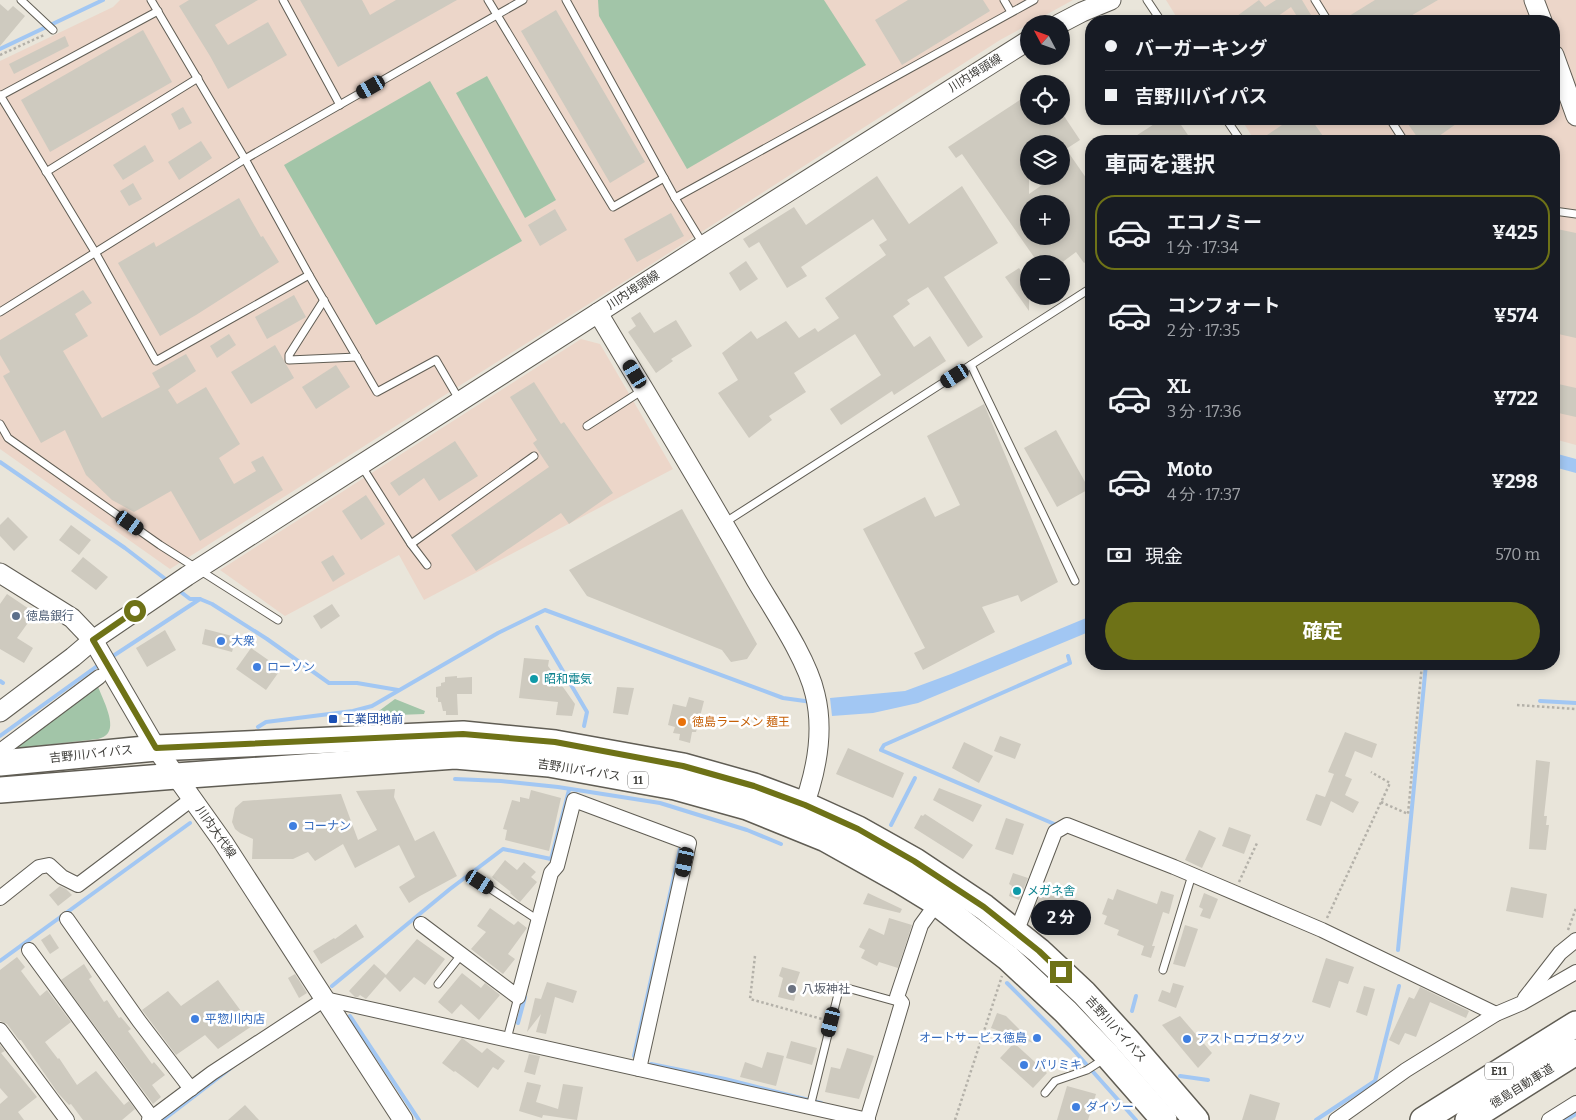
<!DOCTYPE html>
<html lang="ja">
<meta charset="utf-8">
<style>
:root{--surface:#171b24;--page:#20242c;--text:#f1f3f6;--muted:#9ea1a6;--line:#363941;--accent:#6e7217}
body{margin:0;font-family:Bitter,"Noto Sans JP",serif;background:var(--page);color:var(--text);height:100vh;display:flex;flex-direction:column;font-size:19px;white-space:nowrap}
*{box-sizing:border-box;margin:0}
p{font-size:16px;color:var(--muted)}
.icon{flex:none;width:28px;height:28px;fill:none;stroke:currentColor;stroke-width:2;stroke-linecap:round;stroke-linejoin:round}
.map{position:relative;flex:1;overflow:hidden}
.drawer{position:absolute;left:1085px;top:135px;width:475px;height:535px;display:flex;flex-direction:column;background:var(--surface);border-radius:20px;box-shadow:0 2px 8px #0003}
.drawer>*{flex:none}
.guide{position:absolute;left:1085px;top:15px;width:475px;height:110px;border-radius:20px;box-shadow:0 2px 8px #0003;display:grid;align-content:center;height:110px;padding:0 20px;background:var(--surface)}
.needle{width:32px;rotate:311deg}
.buttons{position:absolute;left:1020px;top:15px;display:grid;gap:10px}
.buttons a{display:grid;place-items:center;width:50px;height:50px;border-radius:50%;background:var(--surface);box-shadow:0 2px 8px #0003;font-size:25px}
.end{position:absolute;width:22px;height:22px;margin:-11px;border:6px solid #6e7217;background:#fff;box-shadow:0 0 0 2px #fff}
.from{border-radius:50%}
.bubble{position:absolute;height:35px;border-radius:18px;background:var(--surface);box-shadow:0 2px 8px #0003;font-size:16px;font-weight:700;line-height:35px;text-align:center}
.car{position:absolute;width:15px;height:30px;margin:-15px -8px;border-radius:6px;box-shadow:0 0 4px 1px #0007;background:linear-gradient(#222 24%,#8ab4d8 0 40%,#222 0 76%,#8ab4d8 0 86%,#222 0)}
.guide b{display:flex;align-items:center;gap:18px;height:48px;font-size:19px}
.guide b+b{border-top:1px solid var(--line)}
.guide i{width:12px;height:12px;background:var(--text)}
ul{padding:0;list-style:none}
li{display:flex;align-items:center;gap:15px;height:75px;margin:0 10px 8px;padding:0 10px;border:2px solid transparent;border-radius:20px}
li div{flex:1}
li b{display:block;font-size:19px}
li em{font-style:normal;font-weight:700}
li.on{border-color:var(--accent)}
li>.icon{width:45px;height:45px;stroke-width:1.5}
h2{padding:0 20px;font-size:22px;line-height:60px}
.pay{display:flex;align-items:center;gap:12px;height:55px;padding:0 20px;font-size:19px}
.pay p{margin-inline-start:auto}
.action{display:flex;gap:10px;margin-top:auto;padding:10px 20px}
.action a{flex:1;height:58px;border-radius:30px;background:var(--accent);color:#fff;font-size:20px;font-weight:700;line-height:58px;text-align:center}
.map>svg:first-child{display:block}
</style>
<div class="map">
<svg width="1576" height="1120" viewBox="0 0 1576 1120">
<rect width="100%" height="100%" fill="#e9e5da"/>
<!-- industrial -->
<g fill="#ecd6c9">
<polygon points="120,0 1073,0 1000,40 633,276 170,569 0,449 0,61 113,7"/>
<polygon points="1166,0 1576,0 1576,445 1554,439 1554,141 1255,141 1241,119 1554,119 1554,21 1179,21"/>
<polygon points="581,339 600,344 673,469 424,600 399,555 285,616 220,570"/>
</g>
<!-- green -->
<g fill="#a2c5a8">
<polygon points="598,0 824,0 866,65 687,169 599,16"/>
<polygon points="487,76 556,200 525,218 456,93"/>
<polygon points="430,81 522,241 376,325 284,165"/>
<path d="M97 684C101 696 116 722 108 733 106 736 102 738 98 739L10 749Z"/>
<polygon points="395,699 425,711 424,714 372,716"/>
</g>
<!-- water -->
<g fill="#a2c7f3">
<polygon points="1554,453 1576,459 1576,473 1554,467"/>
<polygon points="1091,616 1091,631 918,703 873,713 832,716 830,698 905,691 951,674"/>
</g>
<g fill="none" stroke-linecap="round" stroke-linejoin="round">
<!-- stream -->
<g stroke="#a2c7f3" stroke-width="4">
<polyline points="0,49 103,0"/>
<polyline points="0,462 125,548 168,581"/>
<polyline points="177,589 190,599 200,599 212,604 267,639 329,683 357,683 398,690"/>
<polyline points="537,627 587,712 584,726"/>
<polyline points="110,658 200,599"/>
<polyline points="0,681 3,683"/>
<polyline points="1540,701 1576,703"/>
<polyline points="258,727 266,722 353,711 372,706 498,633 545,610 783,698 812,702"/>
<polyline points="0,736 100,664"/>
<polyline points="455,779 501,781 558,787 660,803 747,830 781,844"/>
<polyline points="891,825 915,778"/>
<polyline points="1059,826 881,750 884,745 1070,663 1068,656"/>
<polyline points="1398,950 1426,664"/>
<polyline points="0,961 190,823"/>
<polyline points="1007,983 1070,1046 1136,1120"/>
<polyline points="332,986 450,889 503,849 551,859 569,790"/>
<polyline points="1132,1011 1136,996"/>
<polyline points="350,1016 419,1120"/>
<polyline points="518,1023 525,997"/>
<polyline points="634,1056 680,849"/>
<polyline points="651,1064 725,1079 821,1103"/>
<polyline points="1180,1076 1208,1080"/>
<polyline points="163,1120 231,1068"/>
<polyline points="1316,1120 1375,1081 1399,986"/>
<polyline points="1566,1120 1576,1114"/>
</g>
</g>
<!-- building -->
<g fill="#cecabf" fill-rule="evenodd">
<polygon points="189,0 258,0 215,25 228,45 268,22 287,55 228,89 210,56 179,6"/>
<polygon points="300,0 362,0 370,15 396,0 457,0 338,67"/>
<polygon points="908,0 983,0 990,11 902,65 875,20"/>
<polygon points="1259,0 1265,7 1276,0 1302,0 1311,15 1300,21 1291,7 1271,21 1230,21"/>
<polygon points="1375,0 1438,0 1402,21 1341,21"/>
<polygon points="0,4 8,11 13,6 25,16 0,46"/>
<polygon points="556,10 645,162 610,183 521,31"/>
<polygon points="143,30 172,82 50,152 21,100"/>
<polygon points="65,36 69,46 14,74 9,64"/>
<path d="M1029 94V116H1064L1080 140 1066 149 1091 185V258L1084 263 1076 252 1060 264H1025L1034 257 962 154 956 158 948 147ZM1029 144H1061V176H1055L1029 194ZM1029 204H1061V236H1029Z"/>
<polygon points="183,107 192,123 179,130 171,114"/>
<polygon points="1162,119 1177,119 1192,141 1128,141"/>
<polygon points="1291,119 1311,119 1323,136 1316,141 1258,141"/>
<polygon points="1416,119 1463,119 1432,141 1420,141 1408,124"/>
<polygon points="201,141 212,158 179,180 168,162"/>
<polygon points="145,145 154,161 123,180 113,165"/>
<polygon points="877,176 909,224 962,186 998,243 944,277 983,337 968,347 928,287 907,300 910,304 893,316 914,347 930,336 946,361 894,395 892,391 841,425 830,409 881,375 855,334 794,373 806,392 769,416 772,420 749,438 718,393 738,380 722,353 751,331 757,339 786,321 799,338 815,328 818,332 839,318 825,298 886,255 879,245 887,240 873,219 801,267 807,276 787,288 759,242 749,248 743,239 794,207 806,225"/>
<polygon points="133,183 142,199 129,206 120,191"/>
<polygon points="239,198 261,237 263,236 279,262 196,315 160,336 118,263 154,242 156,247"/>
<polygon points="555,209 567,230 540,246 528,225"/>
<polygon points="671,213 684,236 637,262 624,239"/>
<polygon points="1557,229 1576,233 1576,338 1554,333 1554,242"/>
<polygon points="746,261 758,279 740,291 729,273"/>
<polygon points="1019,268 1029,283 1029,311 1005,277"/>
<polygon points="83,290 92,303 75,314 88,336 63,351 102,418 160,387 152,373 186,354 196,371 168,390 177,404 206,387 240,444 219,458 234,484 256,471 251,462 263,456 283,490 200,541 171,491 134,512 112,500 86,475 65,430 41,443 3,376 10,372 0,355 0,340"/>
<polygon points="294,295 306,317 267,339 255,317"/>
<polygon points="640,312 654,333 676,320 692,346 671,359 673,361 656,373 628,332 636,326 631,318"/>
<polygon points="229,334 236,345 217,358 210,346"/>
<polygon points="275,345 294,378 251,404 231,372"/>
<polygon points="336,365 350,387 316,409 302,387"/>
<polygon points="534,382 561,424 564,422 613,493 569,524 561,513 476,571 451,535 549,467 533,443 537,440 510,397"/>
<polygon points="1554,383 1576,388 1576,417 1554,412"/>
<polygon points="984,404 1058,582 1021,602 1018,595 982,607 995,632 923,670 914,653 925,648 863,529 925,497 935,517 960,505 927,436"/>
<polygon points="1056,430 1089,489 1057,507 1024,448"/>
<polygon points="455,441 478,476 439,501 424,478 399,496 390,483"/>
<polygon points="366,495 385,524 361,540 342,511"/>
<polygon points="682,509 757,644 747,659 731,662 722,650 587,596 569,570"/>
<polygon points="8,517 28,537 14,551 0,536 0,525"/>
<polygon points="71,525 91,540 79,555 59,540"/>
<polygon points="333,555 345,574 333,582 321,562"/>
<polygon points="83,557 108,577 96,590 71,571"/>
<polygon points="7,594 35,613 17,638 33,648 24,663 0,649 0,604"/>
<polygon points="332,604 340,616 321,629 313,616"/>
<polygon points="205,629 236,637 232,652 202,644"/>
<polygon points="165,630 176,650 147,667 136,648"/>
<polygon points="251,648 281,669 266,690 236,669"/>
<polygon points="524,658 549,660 548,666 575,704 572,716 556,715 558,702 519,698"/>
<polygon points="457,676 457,678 472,677 472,694 457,694 458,715 446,715 446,711 443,711 441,702 438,702 438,698 436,697 436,687 441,686 441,683 445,682 445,677"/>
<polygon points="617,687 634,688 628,715 613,713"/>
<polygon points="689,697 704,701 696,732 692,732 690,743 679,740 680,734 673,733 675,727 668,725 673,704 686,707"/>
<polygon points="1345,732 1377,744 1372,758 1355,751 1345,776 1352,779 1345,795 1359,802 1353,813 1331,801 1321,826 1306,820 1316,794 1325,797 1334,774 1328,772"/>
<polygon points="1000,736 1021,744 1015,759 994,751"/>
<polygon points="964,742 993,756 979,783 952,768"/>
<polygon points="848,748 904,773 893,798 836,774"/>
<polygon points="1536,760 1550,762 1544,816 1547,816 1546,825 1549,825 1546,850 1529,849"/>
<polygon points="939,788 982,805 973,822 933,800"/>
<polygon points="395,789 394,797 415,841 434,831 457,876 420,896 409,903 399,887 415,877 399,845 355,868 343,844 315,861 308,852 293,859 252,859 253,839 240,833 235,829 232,822 235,808 243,801 341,794 358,840 377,830 356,791"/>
<polygon points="531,790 561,798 549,851 505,840 507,830 503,829 512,800 520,802 520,797 529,799"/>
<polygon points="925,814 973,845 963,859 914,828 921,815 923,816"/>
<polygon points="1006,818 1024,824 1013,855 995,849"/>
<polygon points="1229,827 1251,835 1244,854 1222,846"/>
<polygon points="1199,830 1216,838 1202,868 1185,860"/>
<polygon points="505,860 517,870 524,862 536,872 531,877 537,882 520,902 510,893 511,892 492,877"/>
<polygon points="1013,873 1028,878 1019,900 1009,896 1012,886 1009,884"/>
<polygon points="1044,885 1068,896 1060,914 1049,910 1047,915 1034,909"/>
<polygon points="60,886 66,889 72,895 58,906 49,895"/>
<polygon points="1511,887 1547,894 1543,918 1506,911"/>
<polygon points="1117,889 1157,904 1161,891 1174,895 1169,914 1163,912 1152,946 1155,946 1151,958 1141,955 1144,946 1117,935 1119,930 1104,924 1107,916 1102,914 1108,898 1113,900"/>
<polygon points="868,893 902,909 900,913 863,904"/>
<polygon points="1204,893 1218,899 1210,919 1200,916 1203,909 1199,907"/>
<polygon points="490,908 514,925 518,921 527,928 508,954 515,959 503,974 471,949 486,932 477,926"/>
<polygon points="889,918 912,925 898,968 879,962 877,966 861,958 865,950 859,947 869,928 884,935"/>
<polygon points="356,924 364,937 321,964 313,951 334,938 335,939"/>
<polygon points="1185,925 1198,929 1185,967 1173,964"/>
<polygon points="50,934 59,948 50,954 41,940"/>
<polygon points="417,939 445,959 425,985 414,977 400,992 385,977 366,999 360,995 358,997 355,997 349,991 374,964 386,975"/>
<polygon points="17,957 25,967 21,971 40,996 47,990 71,1022 45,1042 58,1059 59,1058 77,1085 96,1071 124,1105 129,1101 135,1109 122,1120 83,1120 71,1104 69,1105 58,1093 21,1040 19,1040 7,1024 0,1021 0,970"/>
<polygon points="1326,958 1354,967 1348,984 1339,981 1330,1008 1312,1002"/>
<polygon points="84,964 92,977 89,979 104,1002 107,1000 119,1018 121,1017 131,1029 128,1031 152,1064 154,1062 165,1075 152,1085 161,1097 153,1104 61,980"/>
<polygon points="782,967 800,972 794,989 797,990 794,1001 778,997 783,978 779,976"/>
<polygon points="462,973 481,988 485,983 500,995 479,1020 461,1004 452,1014 438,1002"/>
<polygon points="295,974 307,993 299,998 288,978"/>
<polygon points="218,980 252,1026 218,1049 205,1035 176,1055 142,1010 168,991 181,1006"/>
<polygon points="547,982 577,991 573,1003 555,997 546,1034 536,1032 541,1014 527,1032 535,998 541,999"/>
<polygon points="1173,983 1184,986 1176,1008 1158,1001 1162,990 1170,993"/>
<polygon points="1364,986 1375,989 1367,1016 1356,1012"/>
<polygon points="1420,987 1469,1011 1466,1018 1430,1002 1416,1037 1405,1033 1399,1045 1389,1040 1409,997 1414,999"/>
<polygon points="997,1013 1006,1016 1033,1043 991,1028"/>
<polygon points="1180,1016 1212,1053 1198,1068 1162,1025"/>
<polygon points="462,1038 482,1053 487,1048 505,1061 498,1070 493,1067 478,1088 455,1071 454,1072 442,1063"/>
<polygon points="791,1041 817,1048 812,1065 786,1058"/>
<polygon points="1014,1043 1047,1073 1033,1088 1000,1058"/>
<polygon points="0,1045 5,1051 1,1053 37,1097 18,1112 24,1120 0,1120 0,1104 8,1097 0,1088"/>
<polygon points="847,1048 874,1056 859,1099 825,1092 831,1067 840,1069"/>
<polygon points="767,1052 784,1056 776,1086 740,1077 745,1062 762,1068"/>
<polygon points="529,1054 540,1056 535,1075 524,1072"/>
<polygon points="527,1082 541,1085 536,1102 558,1109 563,1084 583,1087 577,1120 543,1115 542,1118 519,1111"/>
<polygon points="1067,1086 1096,1094 1088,1120 1057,1120"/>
<polygon points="1250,1094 1280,1103 1275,1120 1242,1120"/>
<polygon points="245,1105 259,1120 228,1120"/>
</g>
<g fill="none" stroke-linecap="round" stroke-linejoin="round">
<!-- lane casing -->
<g stroke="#605d54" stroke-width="9">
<g id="lane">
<polyline points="21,0 53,30"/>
<polyline points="151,0 245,159 309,275 377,392 436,360 460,401"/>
<polyline points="283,0 340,105"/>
<polyline points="488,0 613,207 664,178"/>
<polyline points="566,0 675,198 703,244"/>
<polyline points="1004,0 1011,12"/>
<polyline points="1147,0 1161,21"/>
<polyline points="1315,0 1328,21"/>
<polyline points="0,95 95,252 156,361 309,275"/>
<polyline points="0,96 158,11"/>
<polyline points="1226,119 1241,141"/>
<polyline points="1390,119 1404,141"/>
<polyline points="1274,120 1277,119"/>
<polyline points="46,172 198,78"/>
<polyline points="675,198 1034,0"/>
<polyline points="1554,211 1576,214"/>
<polyline points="324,300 289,355 289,360 357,357"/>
<polyline points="0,312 245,159 523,0"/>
<polyline points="971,365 1075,581"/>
<polyline points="0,424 8,438 160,545 278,620"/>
<polyline points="587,426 643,390"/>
<polyline points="361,465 411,544 534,456"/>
<polyline points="724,523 1091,288"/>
<polyline points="411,544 427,565"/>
<polyline points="480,882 538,920"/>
<polyline points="1163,970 1192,875"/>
<polyline points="438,984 461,955"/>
<polyline points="507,1039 518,997"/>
<polyline points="1045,1093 1055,1081 1087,1070 1104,1059"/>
<polyline points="810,1107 840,986 894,1001 897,997"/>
</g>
</g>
<!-- street casing -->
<g stroke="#605d54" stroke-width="16">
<g id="street">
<polyline points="0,751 99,677"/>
<polyline points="0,898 39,867 49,865 62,877 78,885 192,799"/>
<polyline points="67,919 139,1021 191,1089"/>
<polyline points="421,924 518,997 551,873 557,866 574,800 689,843 639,1069"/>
<polyline points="1014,938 1055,832 1067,825 1174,867 1322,930 1496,1014"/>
<polyline points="29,950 152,1118"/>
<polyline points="1525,998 1560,953 1576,940"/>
<polyline points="0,1030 67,1120"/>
<polyline points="149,1120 212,1073 325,999 868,1120"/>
<polyline points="867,1120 902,1003 897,997 921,925 937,903"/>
<polyline points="1336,1120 1406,1070 1496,1014 1522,1003 1576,972"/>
<polyline points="1549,1120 1576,1103"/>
</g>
</g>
<!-- secondary casing -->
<g stroke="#605d54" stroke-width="21">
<g id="secondary">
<polyline points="1534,0 1542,21"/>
<polyline points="1059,24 1082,12 1111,0"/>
<polyline points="1554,55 1576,116"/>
<path d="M598 313C651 402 705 490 756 580 775 612 807 659 815 694 825 734 815 778 800 816"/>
<polyline points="0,573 72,618 93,640 156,748 223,842 403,1120"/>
<polyline points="0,712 73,657 93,640 187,576 704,245 1029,40"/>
</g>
</g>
<!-- highway casing -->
<g stroke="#605d54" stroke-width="28">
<g id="highway">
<polyline points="0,763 156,748 463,734 555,743 683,766 754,786 805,805 858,829 915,861 984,907 1039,951 1084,993 1127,1040 1196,1120"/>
<polyline points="0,790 176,776 455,756 549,764 675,787 747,807 826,839 901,881 937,903 1008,958 1066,1012 1108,1056 1164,1120"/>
<polyline points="1423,1120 1576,1024"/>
<polyline points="1468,1120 1576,1052"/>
</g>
</g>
<!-- path -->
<g stroke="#b4b1a9" stroke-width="2.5" stroke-dasharray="2.5 2.5" stroke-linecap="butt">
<polyline points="0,55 44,35"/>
<polyline points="1517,705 1576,709"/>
<polyline points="1381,802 1408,814 1422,664"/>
<polyline points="1239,882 1257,843"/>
<polyline points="1327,918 1390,783 1371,772"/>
<polyline points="1568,930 1576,908"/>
<polyline points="755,956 750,999 822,1019"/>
<polyline points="955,1120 1002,976"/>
</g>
<!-- lane -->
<use href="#lane" stroke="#fff" stroke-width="7"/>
<!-- street -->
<use href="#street" stroke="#fff" stroke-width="14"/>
<!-- secondary -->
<use href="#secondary" stroke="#fff" stroke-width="19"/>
<!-- highway -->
<use href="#highway" stroke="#fff" stroke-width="25"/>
</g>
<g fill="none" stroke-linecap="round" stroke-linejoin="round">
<!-- route -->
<polyline stroke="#6e7217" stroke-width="6" points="135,611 93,640 156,748 463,734 555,742 683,766 754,786 805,805 858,829 914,861 984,907 1039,951 1061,972"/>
</g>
<!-- markers -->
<circle fill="#5c6f8a" stroke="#fff" stroke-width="2" cx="16" cy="616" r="5"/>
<g fill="#3f7fe0" stroke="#fff" stroke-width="2">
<circle cx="221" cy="641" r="5"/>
<circle cx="257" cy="667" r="5"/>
<circle cx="293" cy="826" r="5"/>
<circle cx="195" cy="1019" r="5"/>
<circle cx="1037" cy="1038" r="5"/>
<circle cx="1187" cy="1039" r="5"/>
<circle cx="1024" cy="1065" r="5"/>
<circle cx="1076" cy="1107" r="5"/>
</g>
<g fill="#0f9aa8" stroke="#fff" stroke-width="2">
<circle cx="534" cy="679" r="5"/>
<circle cx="1017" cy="891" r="5"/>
</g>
<rect fill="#1a4fb4" stroke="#fff" stroke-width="2" x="328" y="714" width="10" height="10" rx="2.5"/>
<circle fill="#e8710a" stroke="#fff" stroke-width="2" cx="682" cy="722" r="5"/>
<circle fill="#6b7280" stroke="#fff" stroke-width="2" cx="792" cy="989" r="5"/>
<g text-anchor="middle" stroke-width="5" stroke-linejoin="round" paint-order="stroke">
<!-- shield labels -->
<g fill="#fff" stroke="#777674" stroke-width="1">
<rect x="628" y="771.5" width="20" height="17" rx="4"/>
<rect x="1485" y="1062.5" width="28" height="17" rx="4"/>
</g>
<g font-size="11" font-weight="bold" fill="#3d3c38">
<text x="638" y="784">11</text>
<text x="1499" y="1075">E11</text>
</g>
<!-- street labels -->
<g font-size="12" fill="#3d3c38" stroke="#fff">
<text transform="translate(975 73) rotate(-32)" y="4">川内埠頭線</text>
<text transform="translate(633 290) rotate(-33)" y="4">川内埠頭線</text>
<text transform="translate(91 754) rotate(-6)" y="4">吉野川バイパス</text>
<text transform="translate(579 770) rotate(9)" y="4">吉野川バイパス</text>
<text transform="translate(216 832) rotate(55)" y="4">川内大代線</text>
<text transform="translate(1116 1029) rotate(48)" y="4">吉野川バイパス</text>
<text transform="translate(1522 1086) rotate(-32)" y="4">徳島自動車道</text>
</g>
<!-- service labels -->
<g font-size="12" fill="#4e5e75" stroke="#fff" text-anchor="start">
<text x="26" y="620">徳島銀行</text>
</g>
<!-- shop labels -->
<g font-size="12" fill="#366cbe" stroke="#fff" text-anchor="start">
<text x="231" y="645">大衆</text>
<text x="267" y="671">ローソン</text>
<text x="303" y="830">コーナン</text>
<text x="205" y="1023">平惣川内店</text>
<text x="1027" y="1042" text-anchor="end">オートサービス徳島</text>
<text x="1197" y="1043">アストロプロダクツ</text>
<text x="1034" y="1069">パリミキ</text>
<text x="1086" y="1111">ダイソー</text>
</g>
<!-- culture labels -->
<g font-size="12" fill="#0d838f" stroke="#fff" text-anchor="start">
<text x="544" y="683">昭和電気</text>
<text x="1027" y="895">メガネ舎</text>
</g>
<!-- transit labels -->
<g font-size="12" fill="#164399" stroke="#fff" text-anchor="start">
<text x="343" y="723">工業団地前</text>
</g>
<!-- food labels -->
<g font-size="12" fill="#c56008" stroke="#fff" text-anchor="start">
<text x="692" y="726">徳島ラーメン 麺王</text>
</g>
<!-- worship labels -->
<g font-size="12" fill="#5b616d" stroke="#fff" text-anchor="start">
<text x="802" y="993">八坂神社</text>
</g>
</g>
</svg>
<div class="buttons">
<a><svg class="needle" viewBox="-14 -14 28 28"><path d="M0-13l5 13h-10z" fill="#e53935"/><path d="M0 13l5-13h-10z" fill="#9ea1a6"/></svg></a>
<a><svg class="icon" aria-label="locate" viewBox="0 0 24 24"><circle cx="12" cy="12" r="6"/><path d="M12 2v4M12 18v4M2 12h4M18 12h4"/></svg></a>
<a><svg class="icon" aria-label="layers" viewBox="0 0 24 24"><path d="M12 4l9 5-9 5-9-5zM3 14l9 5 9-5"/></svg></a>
<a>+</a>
<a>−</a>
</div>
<i class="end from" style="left:135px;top:611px"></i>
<i class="end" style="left:1061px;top:972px"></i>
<div class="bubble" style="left:1031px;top:900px;width:60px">2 分</div>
<i class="car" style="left:371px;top:87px;rotate:240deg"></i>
<i class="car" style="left:635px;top:374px;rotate:329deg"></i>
<i class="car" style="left:955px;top:376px;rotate:238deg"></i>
<i class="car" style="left:130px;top:523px;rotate:125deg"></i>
<i class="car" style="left:685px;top:862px;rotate:192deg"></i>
<i class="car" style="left:480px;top:882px;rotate:123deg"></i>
<i class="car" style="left:831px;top:1022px;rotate:194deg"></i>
<div class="guide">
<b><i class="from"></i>バーガーキング</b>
<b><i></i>吉野川バイパス</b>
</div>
<section class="drawer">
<h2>車両を選択</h2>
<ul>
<li class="on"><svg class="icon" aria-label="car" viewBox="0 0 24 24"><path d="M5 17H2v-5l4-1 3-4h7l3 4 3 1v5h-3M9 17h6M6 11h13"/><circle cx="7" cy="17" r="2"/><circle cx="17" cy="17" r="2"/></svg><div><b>エコノミー</b><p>1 分 · 17:34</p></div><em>¥425</em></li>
<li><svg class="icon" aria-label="car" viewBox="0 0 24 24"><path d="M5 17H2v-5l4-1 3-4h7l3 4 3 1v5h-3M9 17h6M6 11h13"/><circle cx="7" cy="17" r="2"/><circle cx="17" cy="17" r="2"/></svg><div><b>コンフォート</b><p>2 分 · 17:35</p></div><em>¥574</em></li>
<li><svg class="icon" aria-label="car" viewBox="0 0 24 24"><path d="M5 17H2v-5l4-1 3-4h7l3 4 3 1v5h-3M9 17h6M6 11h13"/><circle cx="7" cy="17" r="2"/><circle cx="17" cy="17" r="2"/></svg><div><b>XL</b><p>3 分 · 17:36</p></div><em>¥722</em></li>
<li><svg class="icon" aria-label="car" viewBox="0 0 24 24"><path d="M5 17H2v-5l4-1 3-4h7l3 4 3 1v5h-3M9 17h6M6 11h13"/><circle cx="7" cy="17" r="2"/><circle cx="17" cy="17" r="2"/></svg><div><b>Moto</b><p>4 分 · 17:37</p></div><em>¥298</em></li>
</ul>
<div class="pay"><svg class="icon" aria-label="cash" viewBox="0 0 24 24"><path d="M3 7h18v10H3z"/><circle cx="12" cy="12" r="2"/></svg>現金<p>570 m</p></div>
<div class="action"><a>確定</a></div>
</section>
</div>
